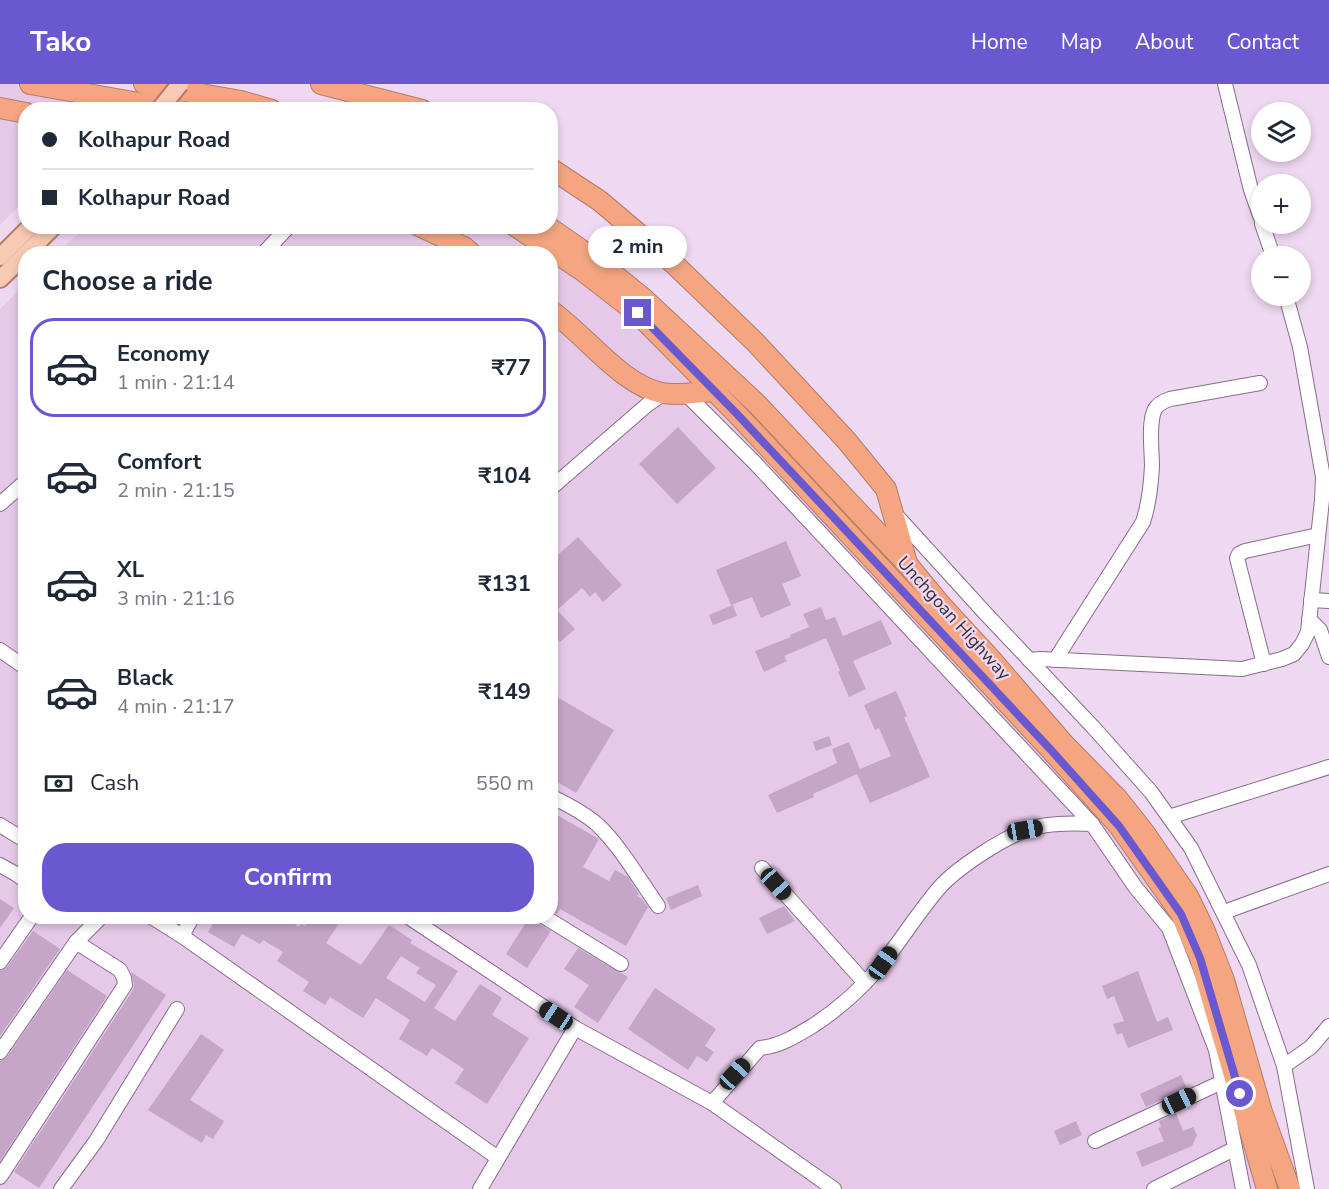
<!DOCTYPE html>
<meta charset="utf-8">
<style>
:root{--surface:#fff;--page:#f6f6f7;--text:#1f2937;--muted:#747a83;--line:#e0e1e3;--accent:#6a58d1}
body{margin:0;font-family:"Nunito Sans",sans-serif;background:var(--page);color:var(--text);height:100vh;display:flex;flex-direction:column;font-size:22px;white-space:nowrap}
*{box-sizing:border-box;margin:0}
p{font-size:20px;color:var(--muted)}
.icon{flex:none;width:33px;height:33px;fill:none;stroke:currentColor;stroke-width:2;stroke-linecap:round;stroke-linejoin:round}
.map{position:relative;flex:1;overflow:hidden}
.drawer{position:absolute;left:18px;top:162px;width:540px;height:678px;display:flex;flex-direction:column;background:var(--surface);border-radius:24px;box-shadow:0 3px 9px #0003}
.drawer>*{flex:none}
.hud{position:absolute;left:18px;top:18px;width:540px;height:132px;border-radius:24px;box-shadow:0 3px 9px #0003;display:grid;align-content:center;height:132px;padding:0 24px;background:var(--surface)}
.tools{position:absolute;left:1251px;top:18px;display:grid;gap:12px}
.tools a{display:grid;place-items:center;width:60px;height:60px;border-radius:50%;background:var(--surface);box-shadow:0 3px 9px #0003;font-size:30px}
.end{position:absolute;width:27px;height:27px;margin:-14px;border:8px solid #6a58d1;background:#fff;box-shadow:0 0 0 3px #fff}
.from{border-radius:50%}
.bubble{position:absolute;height:42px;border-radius:21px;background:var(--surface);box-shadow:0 3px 9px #0003;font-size:20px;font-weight:700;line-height:42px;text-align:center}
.car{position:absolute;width:18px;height:36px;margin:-18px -9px;border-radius:8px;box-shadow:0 0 4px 2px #0007;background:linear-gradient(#222 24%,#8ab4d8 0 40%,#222 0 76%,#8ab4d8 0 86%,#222 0)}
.hud b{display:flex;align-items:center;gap:21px;height:57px;font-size:22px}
.hud b+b{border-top:2px solid var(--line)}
.hud i{width:15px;height:15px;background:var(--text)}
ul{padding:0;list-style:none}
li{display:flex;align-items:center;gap:18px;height:99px;margin:0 12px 9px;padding:0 12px;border:3px solid transparent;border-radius:24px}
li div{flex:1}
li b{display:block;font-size:22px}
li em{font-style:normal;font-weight:700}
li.active{border-color:var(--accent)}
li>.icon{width:54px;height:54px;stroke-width:1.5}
h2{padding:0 24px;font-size:27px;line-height:72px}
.pay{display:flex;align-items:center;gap:15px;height:66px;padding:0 24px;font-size:22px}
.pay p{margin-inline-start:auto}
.cta{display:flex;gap:12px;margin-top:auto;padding:12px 24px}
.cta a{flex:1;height:69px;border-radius:24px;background:var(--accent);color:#fff;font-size:24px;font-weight:700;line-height:69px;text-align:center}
header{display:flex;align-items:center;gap:36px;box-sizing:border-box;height:84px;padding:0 30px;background:var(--accent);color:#fff}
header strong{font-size:28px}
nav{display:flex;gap:33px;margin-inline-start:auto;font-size:21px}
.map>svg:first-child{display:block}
</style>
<header>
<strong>Tako</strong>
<nav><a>Home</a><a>Map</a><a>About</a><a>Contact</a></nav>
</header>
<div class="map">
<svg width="1329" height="1105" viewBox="0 0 1329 1105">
<rect width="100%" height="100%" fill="#efd8f1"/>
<!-- built -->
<g fill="#e6c9e8">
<polygon points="0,0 29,0 128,16 118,25 26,26 25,116 0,141"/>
<polygon points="86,142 513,143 625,220 970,581 1181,830 1267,1105 0,1105 0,225 25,200 26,832 550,832 550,170 58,169"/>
</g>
<!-- building -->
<g fill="#c5a5c8" fill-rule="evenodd">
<polygon points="678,343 716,384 677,420 639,380"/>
<polygon points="578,453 622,501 603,518 595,508 590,513 582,504 557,526 575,545 560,558 550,548 550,478"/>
<polygon points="786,457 801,492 782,500 791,521 761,534 752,513 731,521 716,486"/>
<polygon points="733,521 737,532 713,541 709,531"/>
<polygon points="821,523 826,536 835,533 843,552 881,536 892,560 853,577 866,605 849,613 838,588 840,587 826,554 784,572 787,577 764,588 755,567 791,553 790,551 809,543 803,530"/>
<polygon points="896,607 907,632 904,633 930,693 870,719 857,690 813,710 814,713 777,729 768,711 837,679 832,665 849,658 860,685 891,672 879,644 875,646 864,621"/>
<polygon points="550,609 614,646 576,709 557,698 553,704 550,703"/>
<polygon points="829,652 832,661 816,667 813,658"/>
<polygon points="550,727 599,755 583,783 609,797 615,786 628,793 639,810 637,812 642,815 648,823 626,862 560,825 557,830 550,826"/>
<polygon points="698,801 702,812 671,826 666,814"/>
<polygon points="0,815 14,824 0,844"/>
<polygon points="784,822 795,837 767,850 759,834"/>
<path d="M217 832H281L299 843 301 840 305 842 312 832H344L326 859 361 881 389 841 412 856 410 859 458 887 434 924 455 937 480 900 502 914 492 931 529 954 487 1020 455 999 464 985 432 964 427 972 399 955 410 936 376 914 363 934 330 913 325 921 303 907 309 898 277 877 283 868 263 856 260 860 242 850 234 863 208 848ZM401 872 420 884 416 889 436 901 425 918 386 894Z"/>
<polygon points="530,832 534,832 538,839 551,847 527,884 506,870"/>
<polygon points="33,847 60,865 0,952 0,887 7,883"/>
<polygon points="578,864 628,893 598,939 574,923 589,901 564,885"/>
<polygon points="67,886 107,912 0,1077 0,977 7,973"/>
<polygon points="1138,887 1157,938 1168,933 1173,946 1128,964 1122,949 1117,951 1113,940 1124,937 1114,912 1107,915 1102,902"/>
<polygon points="131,888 166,911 39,1104 14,1088 133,906 134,900"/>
<polygon points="655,904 716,945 705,962 714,968 707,978 697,972 688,986 628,945"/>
<polygon points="201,950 224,966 190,1016 224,1037 213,1055 206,1051 202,1059 148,1026"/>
<polygon points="1181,991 1187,1005 1146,1023 1140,1010"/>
<polygon points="1176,1029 1183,1047 1193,1043 1197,1051 1192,1062 1142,1083 1136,1068 1164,1057 1158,1044 1161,1043 1159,1037"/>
<polygon points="1076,1037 1082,1051 1060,1061 1054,1047"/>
</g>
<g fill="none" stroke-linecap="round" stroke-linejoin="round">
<!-- minor casing -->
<g stroke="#847086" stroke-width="16">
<g id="minor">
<polyline points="1225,0 1251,106 1262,137"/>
<polyline points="1262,140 1273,172"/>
<polyline points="263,170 289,142"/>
<polyline points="684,308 755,379 1092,740 1136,804 1169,844 1216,966 1243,1105"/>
<polyline points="550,405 647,321 664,309"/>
<polyline points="0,420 26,397"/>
<polyline points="895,430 986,530 1093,643 1151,708 1191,764 1249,881 1284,982 1307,1105"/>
<polyline points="1311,516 1329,517"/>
<polyline points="1309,535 1320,546 1329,573"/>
<polyline points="0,566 26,584"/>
<polyline points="1029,576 1041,575 1242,585 1282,575 1294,570 1302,560 1308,548 1322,416 1323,393 1300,263 1286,212"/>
<path d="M1055 576 1143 438C1149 420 1151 401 1152 382 1152 367 1148 338 1155 325 1158 320 1164 317 1170 315L1260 299"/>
<polyline points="1264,580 1237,474 1239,470 1245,467 1318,451"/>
<path d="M550 712C567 720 585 729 599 742 622 765 639 795 658 822"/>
<polyline points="1169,733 1329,683"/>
<polyline points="0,741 26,757"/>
<polyline points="0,781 16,790 26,797"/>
<polyline points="762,784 865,899"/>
<polyline points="1224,828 1329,790"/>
<polyline points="150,832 182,852 498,1074"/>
<polyline points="407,832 575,944 712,1019 834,1105"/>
<polyline points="543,832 621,880"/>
<polyline points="182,852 193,832"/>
<polyline points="0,878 32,832"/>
<polyline points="0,968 76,858 102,832"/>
<polyline points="1284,982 1311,963 1329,942"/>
<path d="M712 1019 760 964C780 962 796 952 814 941 840 924 862 904 882 880 902 855 919 827 940 803 957 784 1000 756 1024 747 1042 739 1072 739 1092 740"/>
<polyline points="1095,1057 1222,998"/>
<polyline points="0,1093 125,901 124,894 120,886 76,858"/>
<polyline points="61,1105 96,1057 177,925"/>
<polyline points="480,1105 575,944"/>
<polyline points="1154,1105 1234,1065"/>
</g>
</g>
<!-- major casing -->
<g stroke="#b37c68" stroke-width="20">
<g id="major">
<polyline points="26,170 54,142"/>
<polyline points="0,173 31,142"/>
<polyline points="0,195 26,170"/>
</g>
</g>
<!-- highway casing -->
<g stroke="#b37c68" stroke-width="22">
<g id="highway">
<polyline points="30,0 179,26"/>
<polyline points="144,0 241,17 272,26"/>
<polyline points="321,0 422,26"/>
<polyline points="0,24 26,29"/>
<polyline points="550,84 600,117 673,179 755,258 846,356 886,405 907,479"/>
<polyline points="419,142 464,163 472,170"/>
<polyline points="515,142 583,187 637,229 737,330 1051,666 1119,742 1181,830 1200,874 1267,1105"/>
<polyline points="547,142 596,176 642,213 757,320 908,481 941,521 990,574 1064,660 1118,715 1144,748 1188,812 1204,845 1224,896 1262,1028 1290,1105"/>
<path d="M550 226C584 249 622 302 662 309 678 312 698 308 714 307"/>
</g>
</g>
<!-- minor -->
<use href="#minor" stroke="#fff" stroke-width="14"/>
<!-- major -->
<use href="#major" stroke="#f9cab3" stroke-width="16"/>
<!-- highway -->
<use href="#highway" stroke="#f5a681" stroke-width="20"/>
<!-- major-bridge casing -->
<g stroke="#b37c68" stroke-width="20" stroke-linecap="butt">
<polyline id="major-bridge" points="159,26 180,0"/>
</g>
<!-- major-bridge -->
<use href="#major-bridge" stroke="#f9cab3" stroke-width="16"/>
</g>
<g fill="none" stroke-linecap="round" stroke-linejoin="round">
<!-- route -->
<polyline stroke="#6a58d1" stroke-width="8" points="638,229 737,330 1051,666 1119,742 1181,830 1200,874 1240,1010"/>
</g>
<g text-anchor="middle" stroke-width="4.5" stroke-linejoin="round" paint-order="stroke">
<!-- street labels -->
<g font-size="18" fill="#382f39" stroke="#efd8f1">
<text transform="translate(954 534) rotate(48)" y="6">Unchgoan Highway</text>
</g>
</g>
</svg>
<div class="tools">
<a><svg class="icon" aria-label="layers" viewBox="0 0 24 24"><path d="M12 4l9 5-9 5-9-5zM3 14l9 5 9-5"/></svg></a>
<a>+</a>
<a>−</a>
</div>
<i class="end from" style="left:1240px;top:1010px"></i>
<i class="end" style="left:638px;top:229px"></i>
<div class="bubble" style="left:588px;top:142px;width:99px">2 min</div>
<i class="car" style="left:1025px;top:746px;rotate:81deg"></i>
<i class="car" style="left:776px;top:800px;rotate:138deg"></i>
<i class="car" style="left:883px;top:879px;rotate:35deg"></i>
<i class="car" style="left:556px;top:932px;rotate:303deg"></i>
<i class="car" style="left:735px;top:990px;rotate:43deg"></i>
<i class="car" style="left:1179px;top:1017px;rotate:65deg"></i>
<div class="hud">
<b><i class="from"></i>Kolhapur Road</b>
<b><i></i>Kolhapur Road</b>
</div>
<section class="drawer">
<h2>Choose a ride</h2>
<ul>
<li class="active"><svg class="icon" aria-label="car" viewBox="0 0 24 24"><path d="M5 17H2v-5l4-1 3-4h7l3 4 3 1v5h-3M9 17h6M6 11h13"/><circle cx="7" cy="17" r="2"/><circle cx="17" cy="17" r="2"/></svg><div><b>Economy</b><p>1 min · 21:14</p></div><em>₹77</em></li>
<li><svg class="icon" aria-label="car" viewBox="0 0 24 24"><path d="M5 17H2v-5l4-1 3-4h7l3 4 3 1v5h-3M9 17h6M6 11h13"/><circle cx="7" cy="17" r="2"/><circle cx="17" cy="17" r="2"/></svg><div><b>Comfort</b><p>2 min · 21:15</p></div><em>₹104</em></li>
<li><svg class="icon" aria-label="car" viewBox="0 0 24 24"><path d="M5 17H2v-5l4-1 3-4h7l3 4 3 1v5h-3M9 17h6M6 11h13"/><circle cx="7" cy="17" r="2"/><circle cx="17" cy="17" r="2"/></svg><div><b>XL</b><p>3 min · 21:16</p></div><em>₹131</em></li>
<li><svg class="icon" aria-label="car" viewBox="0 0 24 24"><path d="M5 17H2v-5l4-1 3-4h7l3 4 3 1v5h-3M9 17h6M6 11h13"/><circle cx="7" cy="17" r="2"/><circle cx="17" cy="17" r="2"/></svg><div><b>Black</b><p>4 min · 21:17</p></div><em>₹149</em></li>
</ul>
<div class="pay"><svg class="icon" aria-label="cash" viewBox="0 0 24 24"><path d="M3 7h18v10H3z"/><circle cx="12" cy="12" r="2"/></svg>Cash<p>550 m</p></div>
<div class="cta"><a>Confirm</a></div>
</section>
</div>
